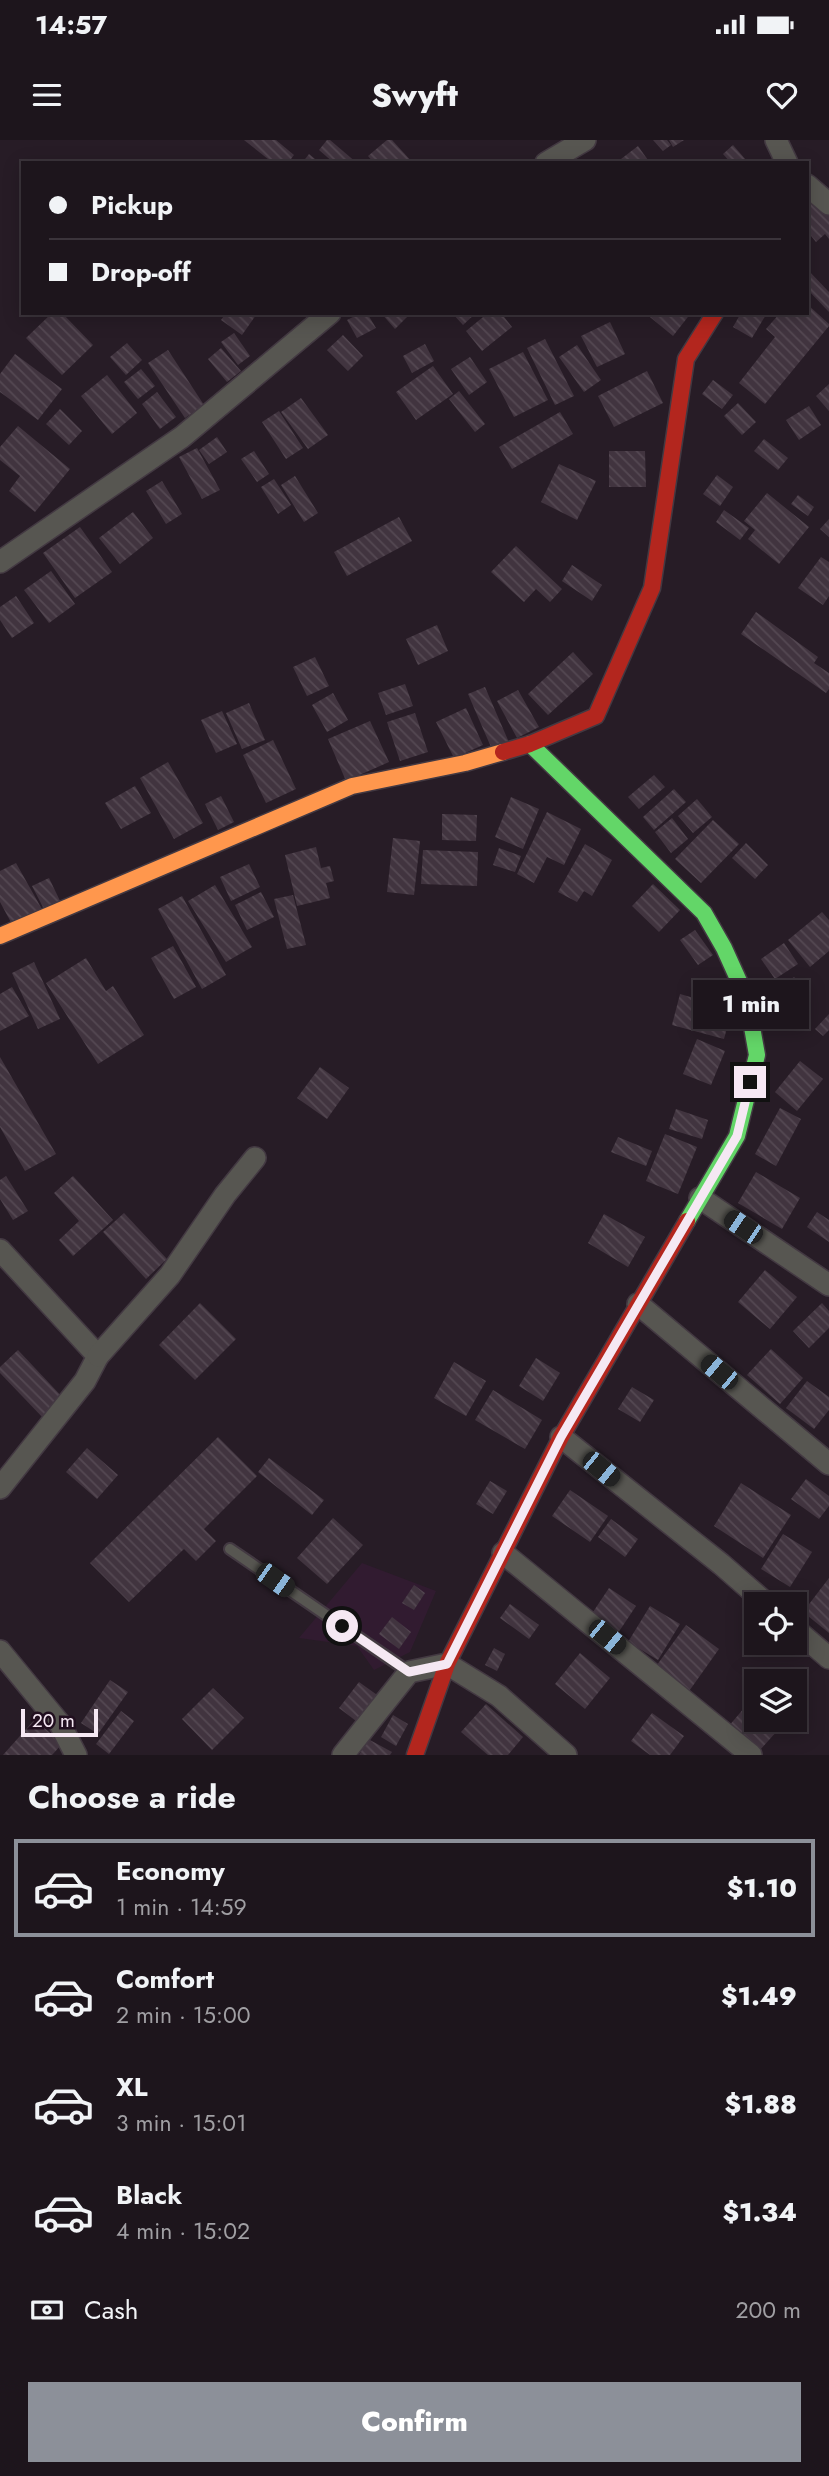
<!DOCTYPE html>
<meta charset="utf-8">
<style>
:root{--surface:#1d151c;--page:#2a2229;--text:#f1f3f6;--muted:#a09fa3;--line:#3b343b;--accent:#8c9099}
body{margin:0;font-family:Jost,sans-serif;background:var(--page);color:var(--text);height:100vh;display:flex;flex-direction:column;font-size:26px;white-space:nowrap}
*{box-sizing:border-box;margin:0}
p{font-size:23px;color:var(--muted)}
.icon{flex:none;width:38px;height:38px;fill:none;stroke:currentColor;stroke-width:2;stroke-linecap:round;stroke-linejoin:round}
.map{position:relative;height:1615px;overflow:hidden}
.panel{display:flex;flex-direction:column;background:var(--surface);flex:1}
.panel>*{flex:none}
.banner{position:absolute;left:21px;top:21px;width:788px;height:154px;border-radius:0px;box-shadow:0 4px 18px #0003,0 0 0 2px var(--line);display:grid;align-content:center;height:154px;padding:0 28px;background:var(--surface)}
.controls{position:absolute;left:744px;top:1452px;display:grid;gap:14px}
.controls a{display:grid;place-items:center;width:63px;height:63px;border-radius:0px;background:var(--surface);box-shadow:0 4px 18px #0003,0 0 0 2px var(--line);font-size:35px}
.scale{position:absolute;left:21px;bottom:18px;width:77px;box-sizing:border-box;padding-left:7px;border:4px solid #f5e8f3;border-top:0;font-size:19px;line-height:24px;white-space:nowrap;color:#f5e8f3;-webkit-text-stroke:5px #210f1f;paint-order:stroke}
.end{position:absolute;width:32px;height:32px;margin:-16px;border:9px solid #f5e8f3;background:#111;box-shadow:0 0 0 4px #111}
.from{border-radius:50%}
.bubble{position:absolute;height:49px;border-radius:0px;background:var(--surface);box-shadow:0 4px 18px #0003,0 0 0 2px var(--line);font-size:23px;font-weight:800;line-height:49px;text-align:center}
.car{position:absolute;width:21px;height:42px;margin:-21px -10px;border-radius:9px;box-shadow:0 0 5px 2px #0007;background:linear-gradient(#222 24%,#8ab4d8 0 40%,#222 0 76%,#8ab4d8 0 86%,#222 0)}
.banner b{display:flex;align-items:center;gap:24px;height:66px;font-size:26px}
.banner b+b{border-top:2px solid var(--line)}
.banner i{width:18px;height:18px;background:var(--text)}
ul{padding:0;list-style:none}
li{display:flex;align-items:center;gap:21px;height:98px;margin:0 14px 10px;padding:0 14px;border:4px solid transparent;border-radius:0px}
li div{flex:1}
li b{display:block;font-size:26px}
li em{font-style:normal;font-weight:800}
li.on{border-color:var(--accent)}
li>.icon{width:63px;height:63px;stroke-width:1.5}
h2{padding:0 28px;font-size:32px;line-height:84px}
.pay{display:flex;align-items:center;gap:18px;height:77px;padding:0 28px;font-size:26px}
.pay p{margin-inline-start:auto}
.button{display:flex;gap:14px;margin-top:auto;padding:14px 28px}
.button a{flex:1;height:80px;border-radius:0px;background:var(--accent);color:#fff;font-size:28px;font-weight:800;line-height:80px;text-align:center}
.status{display:flex;justify-content:space-between;align-items:center;height:49px;padding:0 35px;background:var(--surface);direction:ltr}
.status svg{height:19px;fill:currentColor}
header{display:flex;justify-content:space-between;align-items:center;height:91px;padding:0 28px;background:var(--surface);font-size:32px;font-weight:800}
.map>svg:first-child{display:block}
</style>
<div class="status"><b>14:57</b><svg viewBox="0 0 49 12"><path d="M0 12V9h3v3zM5 12V6h3v6zM10 12V3h3v9zM15 12V0h3v12zM26 1h20v11H26zM47 4h2v5h-2z"/></svg></div>
<header><svg class="icon" aria-label="menu" viewBox="0 0 24 24"><path d="M4 6h16M4 12h16M4 18h16"/></svg>Swyft<svg class="icon" aria-label="heart" viewBox="0 0 24 24"><path d="M12 20l-8-8c-3-5 5-10 8-4 3-6 11-1 8 4z"/></svg></header>
<div class="map">
<svg width="829" height="1615" viewBox="0 0 829 1615">
<defs>
<pattern id="building-back-hatch" width="6" height="6" patternUnits="userSpaceOnUse" patternTransform="scale(1.75)"><rect width="6" height="6" fill="#41343f"/><path d="M-1 5l2 2M0 0l6 6M5-1l2 2" fill="none" stroke="#544852"/></pattern>
</defs>
<rect width="100%" height="100%" fill="#271c26"/>
<!-- built -->
<polygon fill="#311b30" points="362,1423 436,1451 410,1512 374,1530 357,1506 299,1498"/>
<!-- building -->
<g fill="url(#building-back-hatch)">
<polygon points="244,0 276,0 294,15 288,23 273,23"/>
<polygon points="327,0 330,0 357,23 334,23 319,10"/>
<polygon points="387,0 392,0 413,23 374,23 368,16"/>
<polygon points="653,0 667,0 671,5 663,11"/>
<polygon points="669,0 684,0 673,7"/>
<polygon points="733,5 746,20 744,23 731,23 723,14"/>
<polygon points="638,6 650,23 623,23 621,19"/>
<polygon points="309,14 320,23 302,23"/>
<polygon points="811,56 829,75 829,99 825,94 816,102 807,91 807,60"/>
<polygon points="807,129 829,152 829,172 807,149"/>
<polygon points="807,164 829,184 829,186 765,264 739,243 775,197 766,189 780,173 807,173"/>
<polygon points="52,173 62,173 93,205 62,235 26,198"/>
<polygon points="226,173 254,173 256,175 242,195 221,180"/>
<polygon points="361,173 367,173 376,188 357,198 347,180"/>
<polygon points="381,173 411,173 395,189"/>
<polygon points="452,173 476,173 463,185"/>
<polygon points="488,173 501,173 512,187 482,211 466,191"/>
<polygon points="645,173 691,173 673,196"/>
<polygon points="741,173 767,173 752,198 733,187"/>
<polygon points="610,182 625,214 597,227 581,196"/>
<polygon points="234,193 250,216 238,225 221,202"/>
<polygon points="343,195 363,216 348,231 327,210"/>
<polygon points="545,199 574,256 555,265 527,208"/>
<polygon points="127,203 142,220 126,235 110,217"/>
<polygon points="425,204 434,221 412,233 403,216"/>
<polygon points="577,205 601,240 584,252 559,217"/>
<polygon points="221,208 241,231 227,242 208,219"/>
<polygon points="168,210 204,265 185,278 148,223"/>
<polygon points="523,212 548,260 514,277 489,229"/>
<polygon points="15,214 62,249 38,280 0,252 0,234"/>
<polygon points="470,217 487,242 469,255 451,229"/>
<polygon points="433,226 453,254 416,280 396,252"/>
<polygon points="141,229 155,246 138,259 124,242"/>
<polygon points="647,231 663,263 614,287 598,256"/>
<polygon points="107,235 137,273 112,294 81,256"/>
<polygon points="713,240 733,255 722,269 702,254"/>
<polygon points="829,244 829,271 816,256"/>
<polygon points="459,251 485,284 475,292 449,259"/>
<polygon points="157,252 176,277 160,289 142,264"/>
<polygon points="301,258 328,295 308,309 281,272"/>
<polygon points="738,263 756,282 742,295 724,276"/>
<polygon points="809,266 821,285 799,300 786,280"/>
<polygon points="60,269 82,291 69,305 46,284"/>
<polygon points="279,271 303,308 286,319 262,282"/>
<polygon points="560,272 573,294 512,329 499,307"/>
<polygon points="18,286 70,329 35,372 9,351 20,336 0,320 0,307"/>
<polygon points="217,297 227,312 209,324 199,310"/>
<polygon points="764,299 788,318 778,330 754,311"/>
<polygon points="197,308 220,350 202,359 179,317"/>
<polygon points="254,311 269,334 257,342 241,319"/>
<polygon points="609,311 645,311 646,347 609,347"/>
<polygon points="559,324 596,341 577,380 541,362"/>
<polygon points="717,335 733,347 720,366 703,354"/>
<polygon points="295,336 318,373 304,382 281,345"/>
<polygon points="274,339 291,365 278,374 261,347"/>
<polygon points="162,341 182,374 166,384 146,351"/>
<polygon points="767,353 809,387 779,424 748,399 755,390 744,381"/>
<polygon points="798,355 814,367 808,376 791,364"/>
<polygon points="724,370 749,388 740,400 716,382"/>
<polygon points="133,372 153,398 120,424 99,398"/>
<polygon points="399,377 412,401 347,436 334,412"/>
<polygon points="829,379 829,397 820,389"/>
<polygon points="80,387 112,432 75,458 43,413"/>
<polygon points="516,406 562,449 550,462 536,449 524,462 491,432"/>
<polygon points="821,417 829,422 829,456 823,465 798,448"/>
<polygon points="572,425 602,445 592,461 562,441"/>
<polygon points="51,431 75,464 49,483 24,450"/>
<polygon points="16,456 34,483 12,498 0,480 0,467"/>
<polygon points="756,472 818,517 814,523 829,533 829,549 826,553 741,494"/>
<polygon points="437,485 448,511 418,525 406,499"/>
<polygon points="573,512 593,534 548,575 528,554"/>
<polygon points="315,517 329,546 307,556 293,527"/>
<polygon points="405,544 413,566 386,575 378,553"/>
<polygon points="485,547 511,607 494,614 468,554"/>
<polygon points="518,550 539,587 517,598 497,561"/>
<polygon points="333,553 348,580 327,592 312,565"/>
<polygon points="249,563 265,600 242,609 226,573"/>
<polygon points="466,568 483,605 454,618 436,582"/>
<polygon points="222,571 237,604 216,613 201,580"/>
<polygon points="415,573 428,612 400,621 387,582"/>
<polygon points="370,581 389,622 346,641 328,599"/>
<polygon points="273,600 296,649 266,663 243,615"/>
<polygon points="168,622 203,683 174,699 140,638"/>
<polygon points="654,635 665,647 639,669 628,657"/>
<polygon points="135,646 151,673 121,689 105,663"/>
<polygon points="674,649 686,662 654,690 643,677"/>
<polygon points="221,656 234,682 218,690 205,664"/>
<polygon points="511,657 539,669 523,709 495,697"/>
<polygon points="697,659 712,677 693,693 678,676"/>
<polygon points="547,672 581,689 564,725 547,717 534,743 517,734"/>
<polygon points="442,674 477,675 476,701 442,700"/>
<polygon points="672,678 688,699 671,713 655,692"/>
<polygon points="713,680 739,704 701,743 675,719"/>
<polygon points="393,698 420,701 414,755 387,752"/>
<polygon points="746,703 768,725 755,739 732,718"/>
<polygon points="585,704 612,720 592,756 584,751 577,762 558,752"/>
<polygon points="316,707 321,728 330,726 334,741 326,743 330,758 297,766 285,715"/>
<polygon points="499,708 521,716 515,732 493,725"/>
<polygon points="423,710 478,712 477,746 421,744"/>
<polygon points="16,723 43,771 13,786 0,762 0,731"/>
<polygon points="249,724 260,747 231,761 220,737"/>
<polygon points="49,738 62,765 46,773 32,746"/>
<polygon points="653,744 680,770 659,792 632,766"/>
<polygon points="215,745 252,807 226,822 188,761"/>
<polygon points="261,752 274,777 247,790 235,765"/>
<polygon points="293,755 306,805 287,809 274,759"/>
<polygon points="182,756 226,835 202,849 158,769"/>
<polygon points="822,772 829,780 829,811 810,827 788,800"/>
<polygon points="695,790 713,815 698,825 680,800"/>
<polygon points="784,803 798,824 775,839 761,819"/>
<polygon points="173,806 196,847 174,859 151,818"/>
<polygon points="86,818 106,851 113,846 144,895 98,924 46,843"/>
<polygon points="34,822 60,879 38,889 12,833"/>
<polygon points="794,837 810,858 780,882 773,873 780,868 770,854"/>
<polygon points="12,847 29,876 0,891 0,854"/>
<polygon points="680,854 732,869 724,899 672,885"/>
<polygon points="829,874 829,890 823,896 815,889"/>
<polygon points="697,899 725,911 711,945 683,934"/>
<polygon points="0,917 56,1014 25,1031 0,987"/>
<polygon points="800,921 823,939 797,971 775,952"/>
<polygon points="320,927 349,948 327,979 297,958"/>
<polygon points="780,968 801,979 776,1026 755,1014"/>
<polygon points="676,969 708,980 702,999 669,989"/>
<polygon points="665,994 697,1007 678,1054 646,1041"/>
<polygon points="618,997 652,1011 646,1026 611,1012"/>
<polygon points="756,1032 800,1058 782,1089 738,1063"/>
<polygon points="6,1036 28,1071 13,1080 0,1059 0,1040"/>
<polygon points="73,1036 113,1080 73,1116 59,1100 79,1081 54,1053"/>
<polygon points="817,1072 829,1080 829,1102 807,1087"/>
<polygon points="124,1073 167,1119 146,1139 103,1092"/>
<polygon points="604,1074 645,1097 628,1127 588,1103"/>
<polygon points="765,1130 797,1157 770,1189 738,1162"/>
<polygon points="200,1163 236,1199 195,1240 159,1205"/>
<polygon points="822,1163 829,1171 829,1188 809,1208 793,1191"/>
<polygon points="771,1209 803,1238 780,1264 747,1235"/>
<polygon points="18,1210 66,1261 45,1280 0,1233 0,1227"/>
<polygon points="536,1218 560,1233 543,1261 519,1246"/>
<polygon points="454,1222 486,1241 466,1276 434,1258"/>
<polygon points="807,1241 829,1257 829,1270 814,1289 786,1268"/>
<polygon points="632,1247 654,1260 640,1282 618,1269"/>
<polygon points="493,1250 542,1280 525,1309 475,1280"/>
<polygon points="218,1297 257,1336 204,1389 216,1401 196,1421 184,1409 129,1462 90,1423"/>
<polygon points="87,1308 118,1335 97,1359 66,1332"/>
<polygon points="269,1318 324,1360 312,1375 258,1332"/>
<polygon points="806,1339 829,1356 829,1366 819,1379 791,1359"/>
<polygon points="490,1341 507,1351 493,1374 476,1364"/>
<polygon points="741,1343 791,1375 763,1418 714,1386"/>
<polygon points="570,1350 608,1376 590,1402 552,1376"/>
<polygon points="333,1378 363,1405 327,1444 297,1418"/>
<polygon points="611,1379 638,1399 625,1417 598,1397"/>
<polygon points="783,1394 812,1412 790,1447 761,1429"/>
<polygon points="829,1438 829,1493 803,1472"/>
<polygon points="414,1445 425,1453 414,1470 402,1463"/>
<polygon points="609,1448 636,1466 618,1493 591,1475"/>
<polygon points="510,1464 539,1485 529,1499 500,1478"/>
<polygon points="650,1466 680,1484 658,1520 628,1502"/>
<polygon points="392,1477 411,1492 399,1509 379,1494"/>
<polygon points="686,1485 719,1509 687,1554 654,1529"/>
<polygon points="494,1508 505,1514 497,1531 485,1525"/>
<polygon points="580,1513 610,1538 585,1569 555,1544"/>
<polygon points="110,1540 128,1552 98,1594 81,1583"/>
<polygon points="359,1542 380,1557 360,1584 339,1568"/>
<polygon points="213,1548 244,1578 212,1610 182,1579"/>
<polygon points="756,1554 756,1580 787,1580 760,1610 728,1587"/>
<polygon points="486,1564 523,1597 508,1615 488,1615 461,1592"/>
<polygon points="121,1571 134,1581 109,1614 96,1604"/>
<polygon points="652,1573 684,1596 670,1615 650,1615 631,1601"/>
<polygon points="393,1575 408,1584 396,1606 381,1597"/>
<polygon points="35,1579 62,1604 52,1615 3,1615"/>
<polygon points="368,1599 392,1612 390,1615 359,1615"/>
</g>
<g fill="none" stroke-linecap="round" stroke-linejoin="round">
<!-- lane casing -->
<g stroke="#433942" stroke-width="14">
<polyline id="lane" points="230,1409 409,1532"/>
</g>
<!-- street casing -->
<g stroke="#433942" stroke-width="24">
<g id="street">
<polyline points="776,0 787,23"/>
<polyline points="546,23 585,0"/>
<polyline points="807,45 829,64"/>
<polyline points="0,422 182,297 330,173"/>
<polyline points="700,1058 829,1145"/>
<polyline points="0,1110 98,1216 85,1241 0,1348"/>
<polyline points="638,1164 829,1324"/>
<polyline points="98,1216 170,1135 225,1055 255,1018"/>
<polyline points="561,1297 721,1424 768,1465"/>
<polyline points="503,1413 751,1615"/>
<polyline points="794,1488 829,1518"/>
<polyline points="0,1511 60,1584 76,1615"/>
<polyline points="343,1615 409,1532 447,1524 499,1556 566,1615"/>
</g>
</g>
<!-- fast casing -->
<g stroke="#433942" stroke-width="19">
<polyline id="fast" points="530,604 704,773 724,808 747,859 757,915 737,996 687,1081"/>
</g>
<!-- slow casing -->
<g stroke="#433942" stroke-width="19">
<polyline id="slow" points="0,796 352,646 465,623 503,612"/>
</g>
<!-- jam casing -->
<g stroke="#433942" stroke-width="19">
<g id="jam">
<polyline points="503,612 530,604 596,576 652,448 686,219 715,173"/>
<polyline points="415,1615 447,1524 561,1297 687,1081"/>
</g>
</g>
<!-- lane -->
<use href="#lane" stroke="#575651" stroke-width="10"/>
<!-- street -->
<use href="#street" stroke="#575651" stroke-width="21"/>
<!-- fast -->
<use href="#fast" stroke="#63d668" stroke-width="16"/>
<!-- slow -->
<use href="#slow" stroke="#ff974d" stroke-width="16"/>
<!-- jam -->
<use href="#jam" stroke="#b3261e" stroke-width="16"/>
</g>
<g fill="none" stroke-linecap="round" stroke-linejoin="round">
<!-- route -->
<polyline stroke="#f5e8f3" stroke-width="9" points="342,1486 409,1532 447,1524 561,1297 737,996 750,942"/>
</g>
</svg>
<div class="controls">
<a><svg class="icon" aria-label="locate" viewBox="0 0 24 24"><circle cx="12" cy="12" r="6"/><path d="M12 2v4M12 18v4M2 12h4M18 12h4"/></svg></a>
<a><svg class="icon" aria-label="layers" viewBox="0 0 24 24"><path d="M12 4l9 5-9 5-9-5zM3 14l9 5 9-5"/></svg></a>
</div>
<div class="scale">20 m</div>
<i class="end from" style="left:342px;top:1486px"></i>
<i class="end" style="left:750px;top:942px"></i>
<div class="bubble" style="left:693px;top:840px;width:116px">1 min</div>
<i class="car" style="left:743px;top:1087px;rotate:304deg"></i>
<i class="car" style="left:719px;top:1232px;rotate:310deg"></i>
<i class="car" style="left:601px;top:1329px;rotate:129deg"></i>
<i class="car" style="left:275px;top:1440px;rotate:125deg"></i>
<i class="car" style="left:607px;top:1497px;rotate:129deg"></i>
<div class="banner">
<b><i class="from"></i>Pickup</b>
<b><i></i>Drop-off</b>
</div>
</div>
<section class="panel">
<h2>Choose a ride</h2>
<ul>
<li class="on"><svg class="icon" aria-label="car" viewBox="0 0 24 24"><path d="M5 17H2v-5l4-1 3-4h7l3 4 3 1v5h-3M9 17h6M6 11h13"/><circle cx="7" cy="17" r="2"/><circle cx="17" cy="17" r="2"/></svg><div><b>Economy</b><p>1 min · 14:59</p></div><em>$1.10</em></li>
<li><svg class="icon" aria-label="car" viewBox="0 0 24 24"><path d="M5 17H2v-5l4-1 3-4h7l3 4 3 1v5h-3M9 17h6M6 11h13"/><circle cx="7" cy="17" r="2"/><circle cx="17" cy="17" r="2"/></svg><div><b>Comfort</b><p>2 min · 15:00</p></div><em>$1.49</em></li>
<li><svg class="icon" aria-label="car" viewBox="0 0 24 24"><path d="M5 17H2v-5l4-1 3-4h7l3 4 3 1v5h-3M9 17h6M6 11h13"/><circle cx="7" cy="17" r="2"/><circle cx="17" cy="17" r="2"/></svg><div><b>XL</b><p>3 min · 15:01</p></div><em>$1.88</em></li>
<li><svg class="icon" aria-label="car" viewBox="0 0 24 24"><path d="M5 17H2v-5l4-1 3-4h7l3 4 3 1v5h-3M9 17h6M6 11h13"/><circle cx="7" cy="17" r="2"/><circle cx="17" cy="17" r="2"/></svg><div><b>Black</b><p>4 min · 15:02</p></div><em>$1.34</em></li>
</ul>
<div class="pay"><svg class="icon" aria-label="cash" viewBox="0 0 24 24"><path d="M3 7h18v10H3z"/><circle cx="12" cy="12" r="2"/></svg>Cash<p>200 m</p></div>
<div class="button"><a>Confirm</a></div>
</section>
